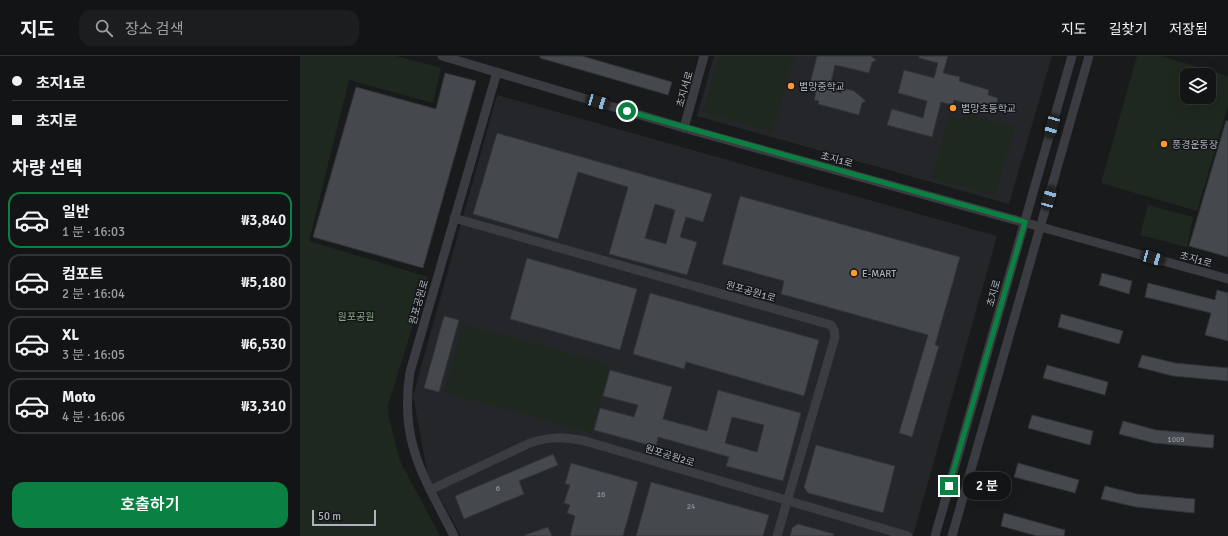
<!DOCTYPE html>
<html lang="ko">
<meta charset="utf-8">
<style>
:root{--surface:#131415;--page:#1c1d1e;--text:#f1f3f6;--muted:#9d9ea0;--line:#323334;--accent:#0b8043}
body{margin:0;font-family:Signika,"Noto Sans KR",sans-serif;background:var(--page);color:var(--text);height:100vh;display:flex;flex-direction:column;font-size:15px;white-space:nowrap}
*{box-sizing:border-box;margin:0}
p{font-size:13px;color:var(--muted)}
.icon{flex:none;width:22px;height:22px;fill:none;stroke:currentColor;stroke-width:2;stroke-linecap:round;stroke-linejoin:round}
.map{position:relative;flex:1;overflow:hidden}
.sheet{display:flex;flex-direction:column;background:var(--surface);width:300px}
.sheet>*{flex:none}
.hud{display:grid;align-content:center;height:88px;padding:0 12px;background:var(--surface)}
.tools{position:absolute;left:880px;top:12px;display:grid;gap:8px}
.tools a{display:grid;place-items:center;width:36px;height:36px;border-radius:8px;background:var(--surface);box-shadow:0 4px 16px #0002,0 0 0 1px var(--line);font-size:20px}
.scale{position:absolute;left:12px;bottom:10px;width:64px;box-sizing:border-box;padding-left:4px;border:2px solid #abb3bc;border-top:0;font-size:11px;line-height:14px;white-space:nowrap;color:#abb3bc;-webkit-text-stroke:3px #141517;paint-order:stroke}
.end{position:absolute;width:18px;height:18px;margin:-9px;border:5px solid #0b8043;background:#fff;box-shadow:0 0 0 2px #fff}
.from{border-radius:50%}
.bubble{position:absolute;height:28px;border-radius:12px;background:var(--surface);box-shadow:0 4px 16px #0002,0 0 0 1px var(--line);font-size:13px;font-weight:600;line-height:28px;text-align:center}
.car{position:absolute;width:12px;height:24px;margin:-12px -6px;border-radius:5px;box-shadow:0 0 3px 1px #0007;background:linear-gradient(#222 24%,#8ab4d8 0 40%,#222 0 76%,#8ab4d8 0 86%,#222 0)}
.hud b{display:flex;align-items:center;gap:14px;height:38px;font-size:15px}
.hud b+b{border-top:1px solid var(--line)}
.hud i{width:10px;height:10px;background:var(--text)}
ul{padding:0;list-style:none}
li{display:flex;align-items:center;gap:12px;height:56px;margin:0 8px 6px;padding:0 4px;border:2px solid var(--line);border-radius:12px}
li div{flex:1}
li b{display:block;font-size:15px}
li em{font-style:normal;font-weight:600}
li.current{border-color:var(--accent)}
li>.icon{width:36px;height:36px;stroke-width:1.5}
h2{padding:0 12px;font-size:18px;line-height:48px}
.cta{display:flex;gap:8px;margin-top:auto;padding:8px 12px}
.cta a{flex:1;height:46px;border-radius:12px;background:var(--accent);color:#fff;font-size:16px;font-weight:600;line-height:46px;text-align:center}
header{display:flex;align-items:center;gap:24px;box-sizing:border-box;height:56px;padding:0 20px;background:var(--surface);border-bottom:1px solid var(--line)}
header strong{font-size:19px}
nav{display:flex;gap:22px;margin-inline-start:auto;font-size:14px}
.search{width:280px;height:36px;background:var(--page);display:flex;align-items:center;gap:10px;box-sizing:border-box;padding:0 14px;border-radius:12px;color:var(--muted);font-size:15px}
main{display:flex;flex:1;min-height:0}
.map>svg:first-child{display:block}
</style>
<header>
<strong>지도</strong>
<div class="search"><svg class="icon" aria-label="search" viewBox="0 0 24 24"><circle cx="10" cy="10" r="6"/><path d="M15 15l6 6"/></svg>장소 검색</div>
<nav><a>지도</a><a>길찾기</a><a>저장됨</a></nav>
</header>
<main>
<section class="sheet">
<div class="hud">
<b><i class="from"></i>초지1로</b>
<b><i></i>초지로</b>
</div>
<h2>차량 선택</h2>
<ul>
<li class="current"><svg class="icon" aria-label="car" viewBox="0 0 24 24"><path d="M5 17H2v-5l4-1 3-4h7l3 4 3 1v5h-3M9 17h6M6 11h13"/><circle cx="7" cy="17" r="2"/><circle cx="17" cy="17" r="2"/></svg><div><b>일반</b><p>1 분 · 16:03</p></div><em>₩3,840</em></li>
<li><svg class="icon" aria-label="car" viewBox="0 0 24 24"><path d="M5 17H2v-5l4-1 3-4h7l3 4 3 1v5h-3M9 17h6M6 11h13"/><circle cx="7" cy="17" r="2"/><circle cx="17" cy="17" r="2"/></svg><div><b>컴포트</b><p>2 분 · 16:04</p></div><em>₩5,180</em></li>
<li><svg class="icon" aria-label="car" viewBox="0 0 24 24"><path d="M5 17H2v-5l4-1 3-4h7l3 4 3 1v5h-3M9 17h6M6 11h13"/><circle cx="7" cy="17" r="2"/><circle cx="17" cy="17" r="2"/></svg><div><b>XL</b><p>3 분 · 16:05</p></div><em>₩6,530</em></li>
<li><svg class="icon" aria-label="car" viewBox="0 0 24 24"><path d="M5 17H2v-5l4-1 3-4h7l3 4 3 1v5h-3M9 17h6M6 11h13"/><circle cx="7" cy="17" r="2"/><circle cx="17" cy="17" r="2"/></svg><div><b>Moto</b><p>4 분 · 16:06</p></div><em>₩3,310</em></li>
</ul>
<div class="cta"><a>호출하기</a></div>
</section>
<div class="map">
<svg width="928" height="480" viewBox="0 0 928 480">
<rect width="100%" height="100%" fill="#191a1c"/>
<!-- built -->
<g fill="#252629">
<polygon points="414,0 752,0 709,148 397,60"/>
<polygon points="197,39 697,180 613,480 161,480 128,420 113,340"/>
</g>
<!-- green -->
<g fill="#1f281f" fill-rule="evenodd">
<polygon points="0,0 96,0 141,12 133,47 49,24 9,185 128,221 88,349 89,362 100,405 140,480 0,480"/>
<polygon points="419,0 494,0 472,76 403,56"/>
<path d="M837 0H861L928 20V50L897 155 801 127ZM887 19H909V41H887Z"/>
<polygon points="665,57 715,71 695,140 631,122 649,61 662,65"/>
<polygon points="848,149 893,161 887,191 840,179"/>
<polygon points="163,268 310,309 291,377 144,336"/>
</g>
<!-- building -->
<g fill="#45484c" stroke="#333438" fill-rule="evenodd">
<polygon points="240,0 282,0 372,26 368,39 240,2"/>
<polygon points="517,0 571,0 576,4 572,6 569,17 535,9 529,34 541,37 543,32 554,35 566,45 562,47 559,59 518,48 519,45 514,44 516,37 508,35"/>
<polygon points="619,0 648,0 643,17 660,21 659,25 689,34 688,39 698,42 696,50 686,47 684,52 654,44 653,49 641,46 632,81 587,69 592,53 623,62 627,45 598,37 604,14 634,22 638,7 619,2"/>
<polygon points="145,17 176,25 123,212 13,181 56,31 136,53"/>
<polygon points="926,65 928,65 928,201 889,190"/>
<path d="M197 77 412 138 403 166 386 161 380 181 397 186 387 219 309 198 328 131 278 116 258 183 173 158ZM355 148 375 154 366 188 345 182Z"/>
<polygon points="440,140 660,201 635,289 639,290 612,381 599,377 628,279 481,238 484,225 422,208"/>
<polygon points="227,202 337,233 320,294 210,263"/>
<polygon points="802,217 832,225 829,238 799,229"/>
<polygon points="848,227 915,244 917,234 928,237 928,285 905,279 911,257 845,241"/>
<polygon points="350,237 519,284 504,340 386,306 384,313 333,298"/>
<polygon points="761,258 823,275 819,288 758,271"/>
<polygon points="144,260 159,264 139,336 124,332"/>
<polygon points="842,299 875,307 928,312 928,325 873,320 838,311"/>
<polygon points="747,309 808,326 805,339 743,322"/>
<path d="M310 314 372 331 363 363 407 375 418 334 501 357 483 425 426 410 429 401 358 381 356 391 294 374 300 352 334 361 338 349 303 340ZM432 361 464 369 457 396 425 387Z"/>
<polygon points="732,359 793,375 790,389 728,372"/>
<polygon points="823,365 856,374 914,379 913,392 854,387 819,378"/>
<polygon points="516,389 595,410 583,457 508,437 504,431"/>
<polygon points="253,398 258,409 219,425 224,438 164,463 155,440"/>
<polygon points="271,407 338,426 323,480 270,480 275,460 267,457 270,449 264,447 270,429 265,428"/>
<polygon points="718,407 779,424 775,437 714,421"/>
<polygon points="351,426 469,459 463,480 336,480"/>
<polygon points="805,430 837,438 895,443 894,457 836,451 801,443"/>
<polygon points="704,457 765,474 764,480 737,480 701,470"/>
<polygon points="498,468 534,478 533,480 490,480 492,472"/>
<polygon points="248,471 252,480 225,480 225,479"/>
</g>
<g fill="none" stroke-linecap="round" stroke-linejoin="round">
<!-- minor -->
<g stroke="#3a3c41" stroke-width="9">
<polyline points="142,0 384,72 928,223"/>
<polyline points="384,72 404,0"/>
<polyline points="154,162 531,269 534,274 535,281 477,480"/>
<path d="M130 434 230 387C252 380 263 381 285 385L608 480"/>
<path d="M154 480C124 421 99 386 110 316L197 16"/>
<polyline points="635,480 772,0"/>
<polyline points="652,480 789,0"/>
</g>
</g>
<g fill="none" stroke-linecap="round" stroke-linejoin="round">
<!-- route -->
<polyline stroke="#0b8043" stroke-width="5" points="327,55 725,166 649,430"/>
</g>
<!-- markers -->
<g fill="#fc9931" stroke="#141517" stroke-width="1.5">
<circle cx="491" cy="30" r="4"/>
<circle cx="653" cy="52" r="4"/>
<circle cx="864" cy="88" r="4"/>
<circle cx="554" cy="217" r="4"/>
</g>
<g text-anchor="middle" stroke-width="3" stroke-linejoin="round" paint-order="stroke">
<!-- number labels -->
<g font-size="8" fill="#9298a0">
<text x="876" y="386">1009</text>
<text x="198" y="435">6</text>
<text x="301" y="441">16</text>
<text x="391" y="453">24</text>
</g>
<!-- poi labels -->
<g font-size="10" fill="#abb3bc" stroke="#141517" text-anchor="start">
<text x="499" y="34">별망중학교</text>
<text x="661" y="56">별망초등학교</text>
<text x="872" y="92">풍경운동장</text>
<text x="562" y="221">E-MART</text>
</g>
<!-- street labels -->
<g font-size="10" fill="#abb3bc" stroke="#141517">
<text transform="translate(384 33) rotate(-74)" y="4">초지서로</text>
<text transform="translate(537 103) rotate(15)" y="4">초지1로</text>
<text transform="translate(896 203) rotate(16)" y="4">초지1로</text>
<text transform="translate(451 235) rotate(16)" y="4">원포공원1로</text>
<text transform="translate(693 237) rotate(-74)" y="4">초지로</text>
<text transform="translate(118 246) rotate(-74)" y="4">원포공원로</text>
<text transform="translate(370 399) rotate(17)" y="4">원포공원2로</text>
</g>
<!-- park labels -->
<g font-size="10" fill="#85a881" stroke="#141517">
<text x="56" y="264">원포공원</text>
</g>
</g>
</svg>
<div class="tools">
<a><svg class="icon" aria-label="layers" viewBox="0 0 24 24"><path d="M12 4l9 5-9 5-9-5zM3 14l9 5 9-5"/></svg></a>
</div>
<div class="scale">50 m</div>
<i class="end from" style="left:327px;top:55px"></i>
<i class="end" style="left:649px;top:430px"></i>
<div class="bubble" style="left:663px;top:416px;width:48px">2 분</div>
<i class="car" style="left:298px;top:46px;rotate:107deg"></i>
<i class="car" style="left:752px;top:70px;rotate:196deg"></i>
<i class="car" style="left:749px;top:142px;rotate:16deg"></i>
<i class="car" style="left:853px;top:202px;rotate:106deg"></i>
</div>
</main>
